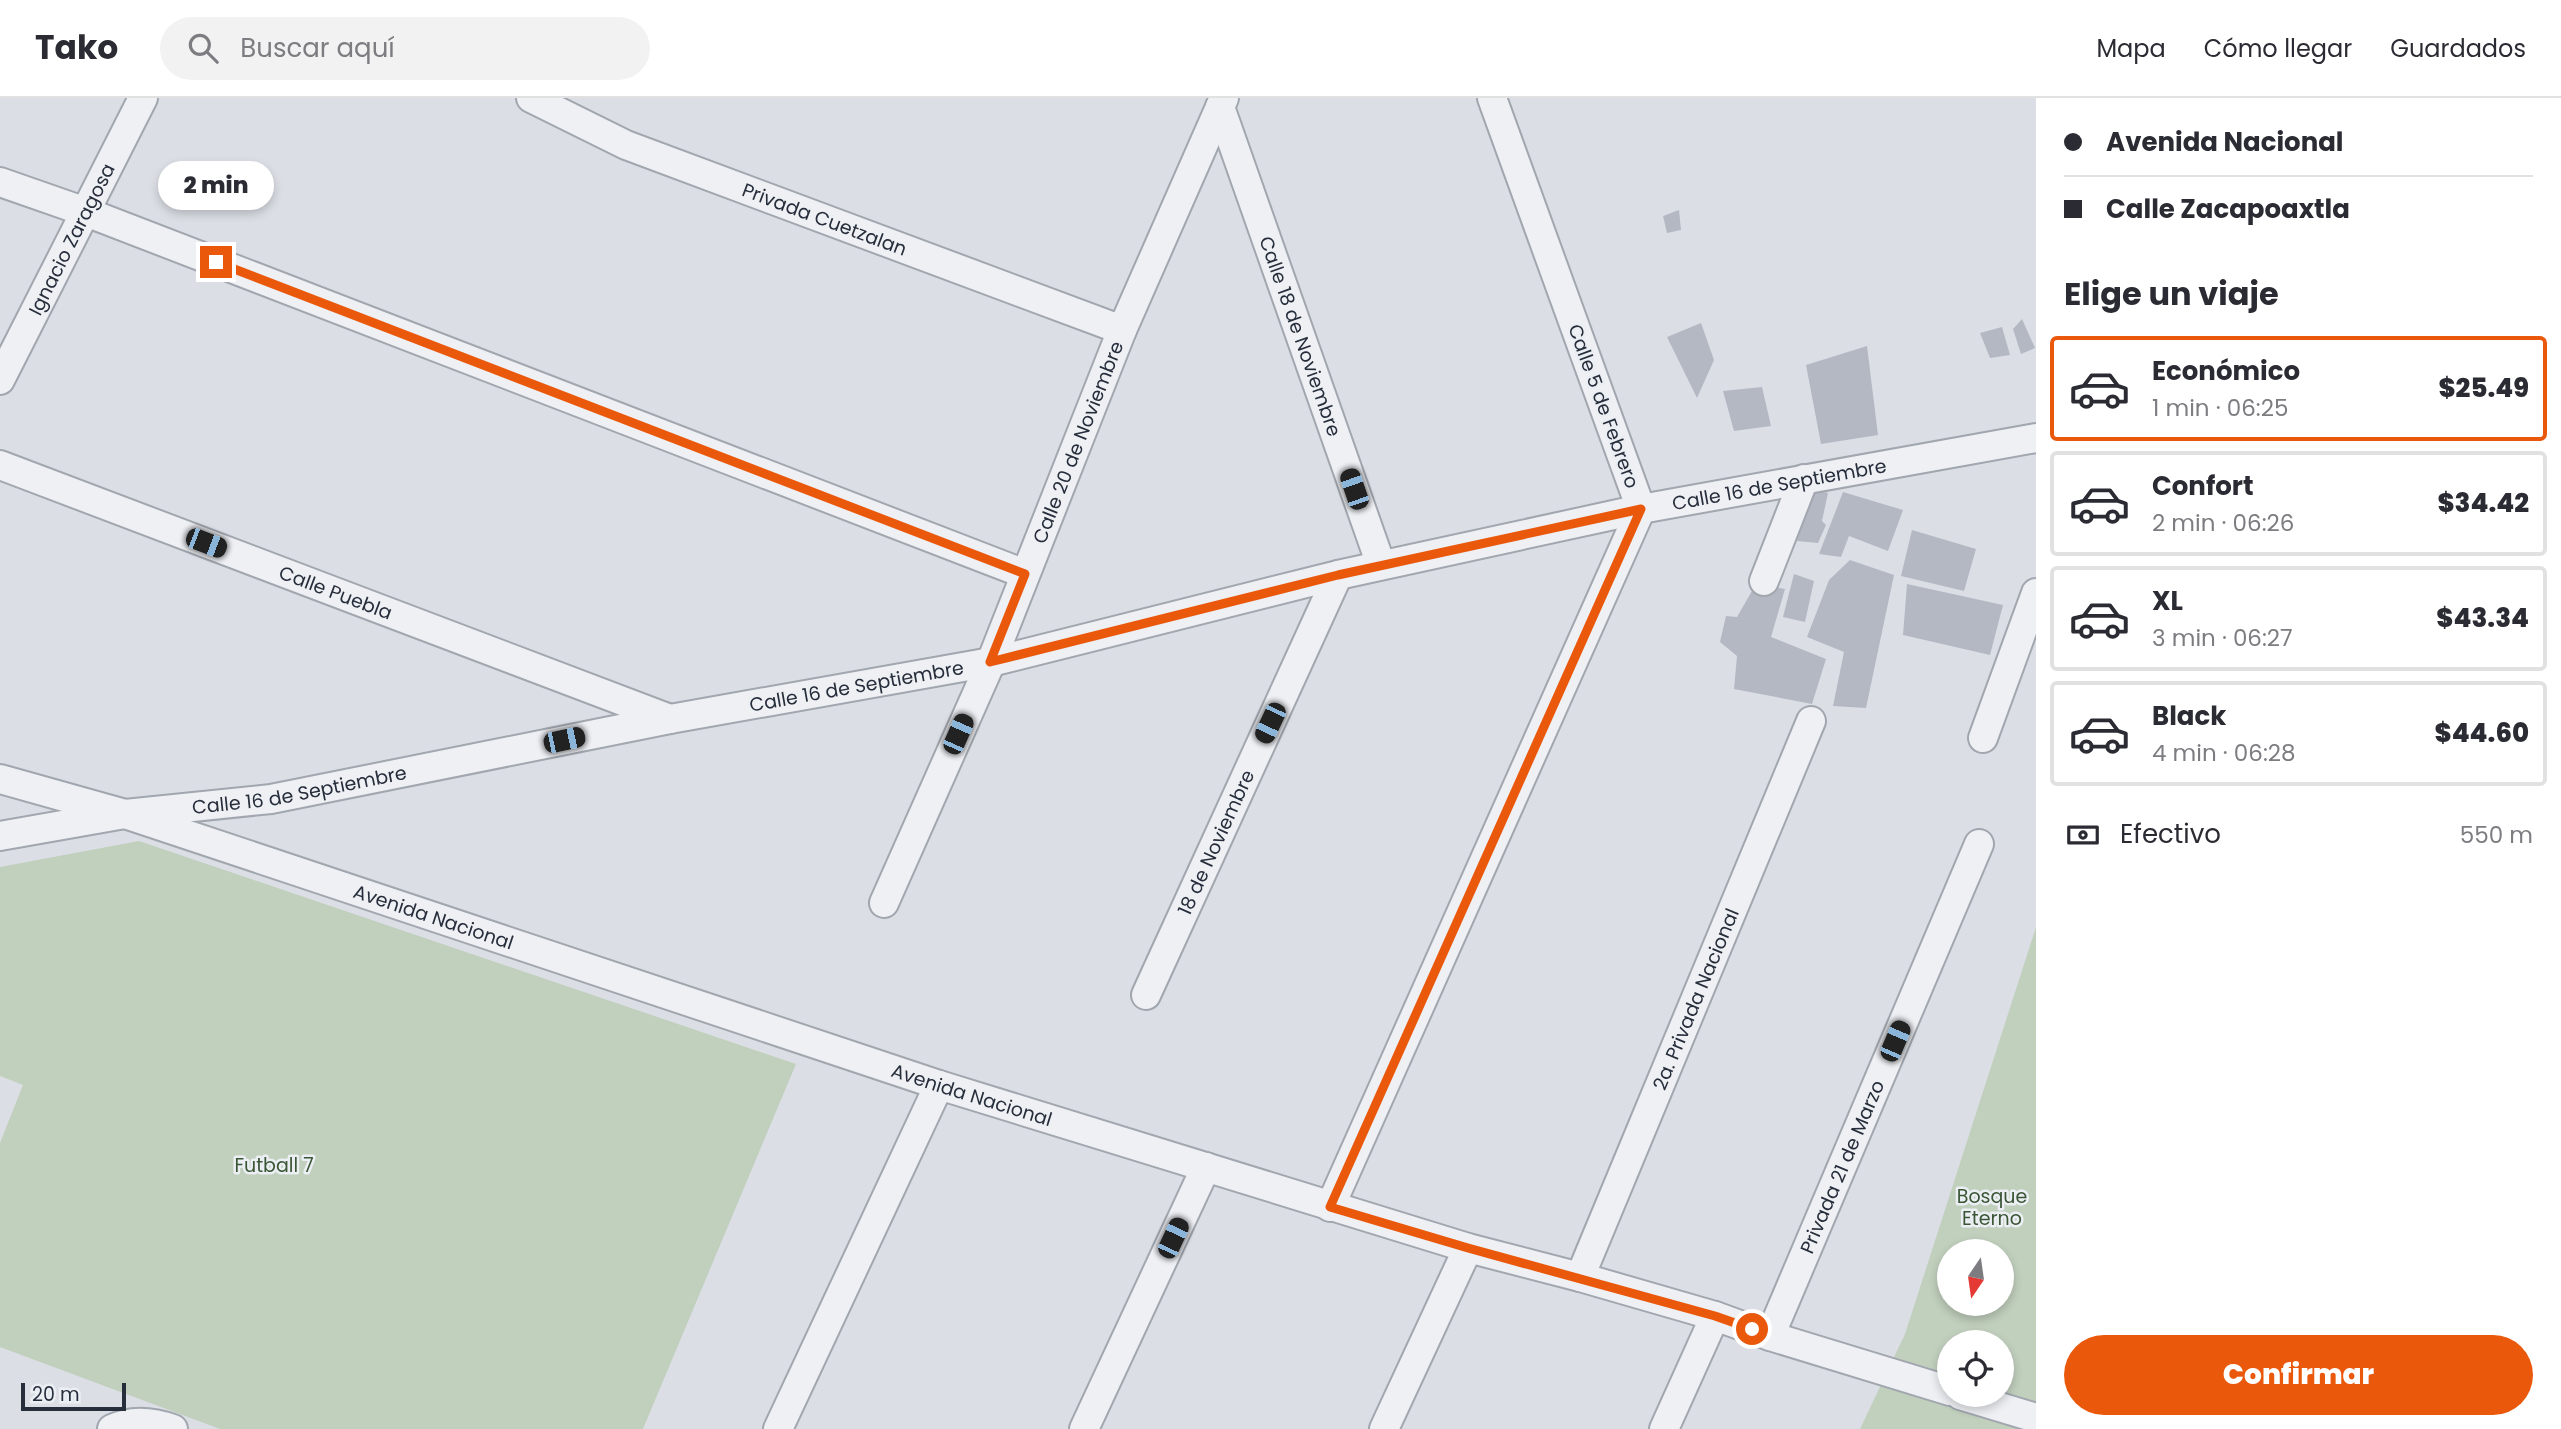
<!DOCTYPE html>
<html lang="es">
<meta charset="utf-8">
<style>
:root{--surface:#fff;--page:#f2f2f3;--text:#2b2b33;--muted:#7c7c81;--line:#e1e1e2;--accent:#ea580c}
body{margin:0;font-family:Poppins,sans-serif;background:var(--page);color:var(--text);height:100vh;display:flex;flex-direction:column;font-size:26px;white-space:nowrap}
*{box-sizing:border-box;margin:0}
p{font-size:23px;color:var(--muted)}
.icon{flex:none;width:38px;height:38px;fill:none;stroke:currentColor;stroke-width:2;stroke-linecap:round;stroke-linejoin:round}
.map{position:relative;flex:1;overflow:hidden}
.panel{display:flex;flex-direction:column;background:var(--surface);width:525px}
.panel>*{flex:none}
.top-card{display:grid;align-content:center;height:154px;padding:0 28px;background:var(--surface)}
.needle{width:46px;rotate:193deg}
.fabs{position:absolute;left:1937px;top:1141px;display:grid;gap:14px}
.fabs a{display:grid;place-items:center;width:77px;height:77px;border-radius:50%;background:var(--surface);box-shadow:0 4px 10px #0003;font-size:35px}
.scale{position:absolute;left:21px;bottom:18px;width:105px;box-sizing:border-box;padding-left:7px;border:4px solid #262d3b;border-top:0;font-size:19px;line-height:24px;white-space:nowrap;color:#262d3b;-webkit-text-stroke:5px #ebeef3;paint-order:stroke}
.end{position:absolute;width:32px;height:32px;margin:-16px;border:9px solid #ea580c;background:#fff;box-shadow:0 0 0 4px #fff}
.from{border-radius:50%}
.bubble{position:absolute;height:49px;border-radius:24px;background:var(--surface);box-shadow:0 4px 10px #0003;font-size:23px;font-weight:800;line-height:49px;text-align:center}
.car{position:absolute;width:21px;height:42px;margin:-21px -10px;border-radius:9px;box-shadow:0 0 5px 2px #0007;background:linear-gradient(#222 24%,#8ab4d8 0 40%,#222 0 76%,#8ab4d8 0 86%,#222 0)}
.top-card b{display:flex;align-items:center;gap:24px;height:66px;font-size:26px}
.top-card b+b{border-top:2px solid var(--line)}
.top-card i{width:18px;height:18px;background:var(--text)}
ul{padding:0;list-style:none}
li{display:flex;align-items:center;gap:21px;height:105px;margin:0 14px 10px;padding:0 14px;border:4px solid var(--line);border-radius:7px}
li div{flex:1}
li b{display:block;font-size:26px}
li em{font-style:normal;font-weight:800}
li.on{border-color:var(--accent)}
li>.icon{width:63px;height:63px;stroke-width:1.5}
h2{padding:0 28px;font-size:32px;line-height:84px}
.pay{display:flex;align-items:center;gap:18px;height:77px;padding:0 28px;font-size:26px}
.pay p{margin-inline-start:auto}
.primary-button{display:flex;gap:14px;margin-top:auto;padding:14px 28px}
.primary-button a{flex:1;height:80px;border-radius:42px;background:var(--accent);color:#fff;font-size:28px;font-weight:800;line-height:80px;text-align:center}
header{display:flex;align-items:center;gap:42px;box-sizing:border-box;height:98px;padding:0 35px;background:var(--surface);border-bottom:2px solid var(--line)}
header strong{font-size:33px}
nav{display:flex;gap:38px;margin-inline-start:auto;font-size:24px}
.search{width:490px;height:63px;background:var(--page);display:flex;align-items:center;gap:18px;box-sizing:border-box;padding:0 24px;border-radius:38px;color:var(--muted);font-size:26px}
main{display:flex;flex:1;min-height:0}
.map>svg:first-child{display:block}
</style>
<header>
<strong>Tako</strong>
<div class="search"><svg class="icon" aria-label="search" viewBox="0 0 24 24"><circle cx="10" cy="10" r="6"/><path d="M15 15l6 6"/></svg>Buscar aquí</div>
<nav><a>Mapa</a><a>Cómo llegar</a><a>Guardados</a></nav>
</header>
<main>
<div class="map">
<svg width="2036" height="1331" viewBox="0 0 2036 1331">
<rect width="100%" height="100%" fill="#dbdfe5"/>
<!-- green -->
<g fill="#c1cfbd" fill-rule="evenodd">
<polygon points="139,743 796,966 643,1331 220,1331 0,1249 0,1045 23,987 0,978 0,769"/>
<path d="M2036 829V1331H1860L1905 1236ZM1950 1153H2002V1206H1950ZM1950 1244H2002V1297H1950Z"/>
</g>
<!-- building -->
<g fill="#b3b8c2">
<polygon points="1679,112 1681,132 1667,135 1663,118"/>
<polygon points="2022,221 2035,250 2021,256 2013,231"/>
<polygon points="1701,225 1714,262 1697,300 1667,239"/>
<polygon points="2002,229 2010,257 1990,260 1980,235"/>
<polygon points="1867,248 1878,337 1821,346 1806,267"/>
<polygon points="1762,289 1771,328 1734,333 1723,293"/>
<polygon points="1810,390 1828,395 1822,423 1826,427 1818,445 1797,443"/>
<polygon points="1843,394 1903,412 1888,453 1849,438 1841,459 1819,456"/>
<polygon points="1912,432 1976,451 1964,493 1901,478"/>
<polygon points="1850,462 1894,477 1866,610 1833,608 1844,554 1807,539 1829,482"/>
<polygon points="1794,476 1814,483 1805,524 1783,519"/>
<polygon points="1756,486 1785,491 1771,539 1826,561 1812,606 1734,591 1737,558 1720,544 1726,518 1737,519"/>
<polygon points="1907,486 2003,507 1990,557 1903,537"/>
</g>
<g fill="none" stroke-linecap="round" stroke-linejoin="round">
<!-- minor casing -->
<g stroke="#a1a6af" stroke-width="32">
<g id="minor">
<path id="s1" d="M531 0 626 47 1122 232"/>
<path id="s2" d="M1220 9 1381 467"/>
<polyline points="0,84 86,114 1025,476"/>
<path id="s3" d="M0 282 143 0"/>
<path id="s4" d="M0 367 670 621"/>
<polyline points="1764,483 1804,381"/>
<polyline points="1983,640 2036,495"/>
<path id="s5" d="M0 681 125 716 939 987 1468 1150 1580 1179 1715 1218 1770 1238 1950 1293"/>
<path id="s6" d="M0 738 125 716 271 701 670 621 991 564 1338 477 1641 411 2036 340"/>
<path id="s7" d="M884 805 991 564 1122 232 1224 0"/>
<path id="s8" d="M1146 897 1338 477"/>
<polyline points="1330,1109 1641,411 1492,0"/>
<path id="s9" d="M1580 1179 1811 623"/>
<path id="s10" d="M1770 1238 1979 746"/>
<polyline points="1960,1297 2036,1320"/>
<path d="M112 1331C131 1322 153 1324 173 1331"/>
<polyline points="778,1331 939,987"/>
<polyline points="1084,1331 1206,1069"/>
<polyline points="1384,1331 1468,1150"/>
<polyline points="1664,1331 1715,1218"/>
</g>
</g>
<!-- minor -->
<use href="#minor" stroke="#eef0f4" stroke-width="28"/>
</g>
<g fill="none" stroke-linecap="round" stroke-linejoin="round">
<!-- route -->
<polyline stroke="#ea580c" stroke-width="9" points="216,164 1025,476 990,564 1338,477 1641,411 1330,1109 1468,1150 1715,1218 1752,1231"/>
</g>
<g text-anchor="middle" stroke-width="5" stroke-linejoin="round" paint-order="stroke">
<!-- street labels -->
<g font-size="19" fill="#262d3b" stroke="#ebeef3">
<text dy="7" stroke="none"><textPath href="#s1" startOffset="318">Privada Cuetzalan</textPath></text>
<text dy="7" stroke="none"><textPath href="#s3" startOffset="158">Ignacio Zaragosa</textPath></text>
<text dy="7" stroke="none"><textPath href="#s2" startOffset="243">Calle 18 de Noviembre</textPath></text>
<text transform="translate(1604 308) rotate(70)" y="7">Calle 5 de Febrero</text>
<text dy="7" stroke="none"><textPath href="#s7" startOffset="500">Calle 20 de Noviembre</textPath></text>
<text dy="7" stroke="none"><textPath href="#s6" startOffset="1815">Calle 16 de Septiembre</textPath></text>
<text dy="7" stroke="none"><textPath href="#s4" startOffset="359">Calle Puebla</textPath></text>
<text dy="7" stroke="none"><textPath href="#s6" startOffset="870">Calle 16 de Septiembre</textPath></text>
<text dy="7" stroke="none"><textPath href="#s6" startOffset="303">Calle 16 de Septiembre</textPath></text>
<text dy="7" stroke="none"><textPath href="#s8" startOffset="168">18 de Noviembre</textPath></text>
<text dy="7" stroke="none"><textPath href="#s5" startOffset="455">Avenida Nacional</textPath></text>
<text dy="7" stroke="none"><textPath href="#s9" startOffset="301">2a. Privada Nacional</textPath></text>
<text dy="7" stroke="none"><textPath href="#s5" startOffset="1022">Avenida Nacional</textPath></text>
<text dy="7" stroke="none"><textPath href="#s10" startOffset="184">Privada 21 de Marzo</textPath></text>
</g>
<!-- park labels -->
<g font-size="19" fill="#3a5634" stroke="#ebeef3">
<text x="274" y="1074">Futball 7</text>
<text x="1992" y="1105">Bosque<tspan x="1992" dy="22">Eterno</tspan></text>
</g>
</g>
</svg>
<div class="fabs">
<a><svg class="needle" viewBox="-14 -14 28 28"><path d="M0-13l5 13h-10z" fill="#e53935"/><path d="M0 13l5-13h-10z" fill="#7c7c81"/></svg></a>
<a><svg class="icon" aria-label="locate" viewBox="0 0 24 24"><circle cx="12" cy="12" r="6"/><path d="M12 2v4M12 18v4M2 12h4M18 12h4"/></svg></a>
</div>
<div class="scale">20 m</div>
<i class="end from" style="left:1752px;top:1231px"></i>
<i class="end" style="left:216px;top:164px"></i>
<div class="bubble" style="left:158px;top:63px;width:116px">2 min</div>
<i class="car" style="left:1354px;top:391px;rotate:341deg"></i>
<i class="car" style="left:206px;top:445px;rotate:111deg"></i>
<i class="car" style="left:1270px;top:625px;rotate:205deg"></i>
<i class="car" style="left:958px;top:636px;rotate:24deg"></i>
<i class="car" style="left:564px;top:642px;rotate:78deg"></i>
<i class="car" style="left:1895px;top:943px;rotate:23deg"></i>
<i class="car" style="left:1173px;top:1140px;rotate:25deg"></i>
</div>
<section class="panel">
<div class="top-card">
<b><i class="from"></i>Avenida Nacional</b>
<b><i></i>Calle Zacapoaxtla</b>
</div>
<h2>Elige un viaje</h2>
<ul>
<li class="on"><svg class="icon" aria-label="car" viewBox="0 0 24 24"><path d="M5 17H2v-5l4-1 3-4h7l3 4 3 1v5h-3M9 17h6M6 11h13"/><circle cx="7" cy="17" r="2"/><circle cx="17" cy="17" r="2"/></svg><div><b>Económico</b><p>1 min · 06:25</p></div><em>$25.49</em></li>
<li><svg class="icon" aria-label="car" viewBox="0 0 24 24"><path d="M5 17H2v-5l4-1 3-4h7l3 4 3 1v5h-3M9 17h6M6 11h13"/><circle cx="7" cy="17" r="2"/><circle cx="17" cy="17" r="2"/></svg><div><b>Confort</b><p>2 min · 06:26</p></div><em>$34.42</em></li>
<li><svg class="icon" aria-label="car" viewBox="0 0 24 24"><path d="M5 17H2v-5l4-1 3-4h7l3 4 3 1v5h-3M9 17h6M6 11h13"/><circle cx="7" cy="17" r="2"/><circle cx="17" cy="17" r="2"/></svg><div><b>XL</b><p>3 min · 06:27</p></div><em>$43.34</em></li>
<li><svg class="icon" aria-label="car" viewBox="0 0 24 24"><path d="M5 17H2v-5l4-1 3-4h7l3 4 3 1v5h-3M9 17h6M6 11h13"/><circle cx="7" cy="17" r="2"/><circle cx="17" cy="17" r="2"/></svg><div><b>Black</b><p>4 min · 06:28</p></div><em>$44.60</em></li>
</ul>
<div class="pay"><svg class="icon" aria-label="cash" viewBox="0 0 24 24"><path d="M3 7h18v10H3z"/><circle cx="12" cy="12" r="2"/></svg>Efectivo<p>550 m</p></div>
<div class="primary-button"><a>Confirmar</a></div>
</section>
</main>
